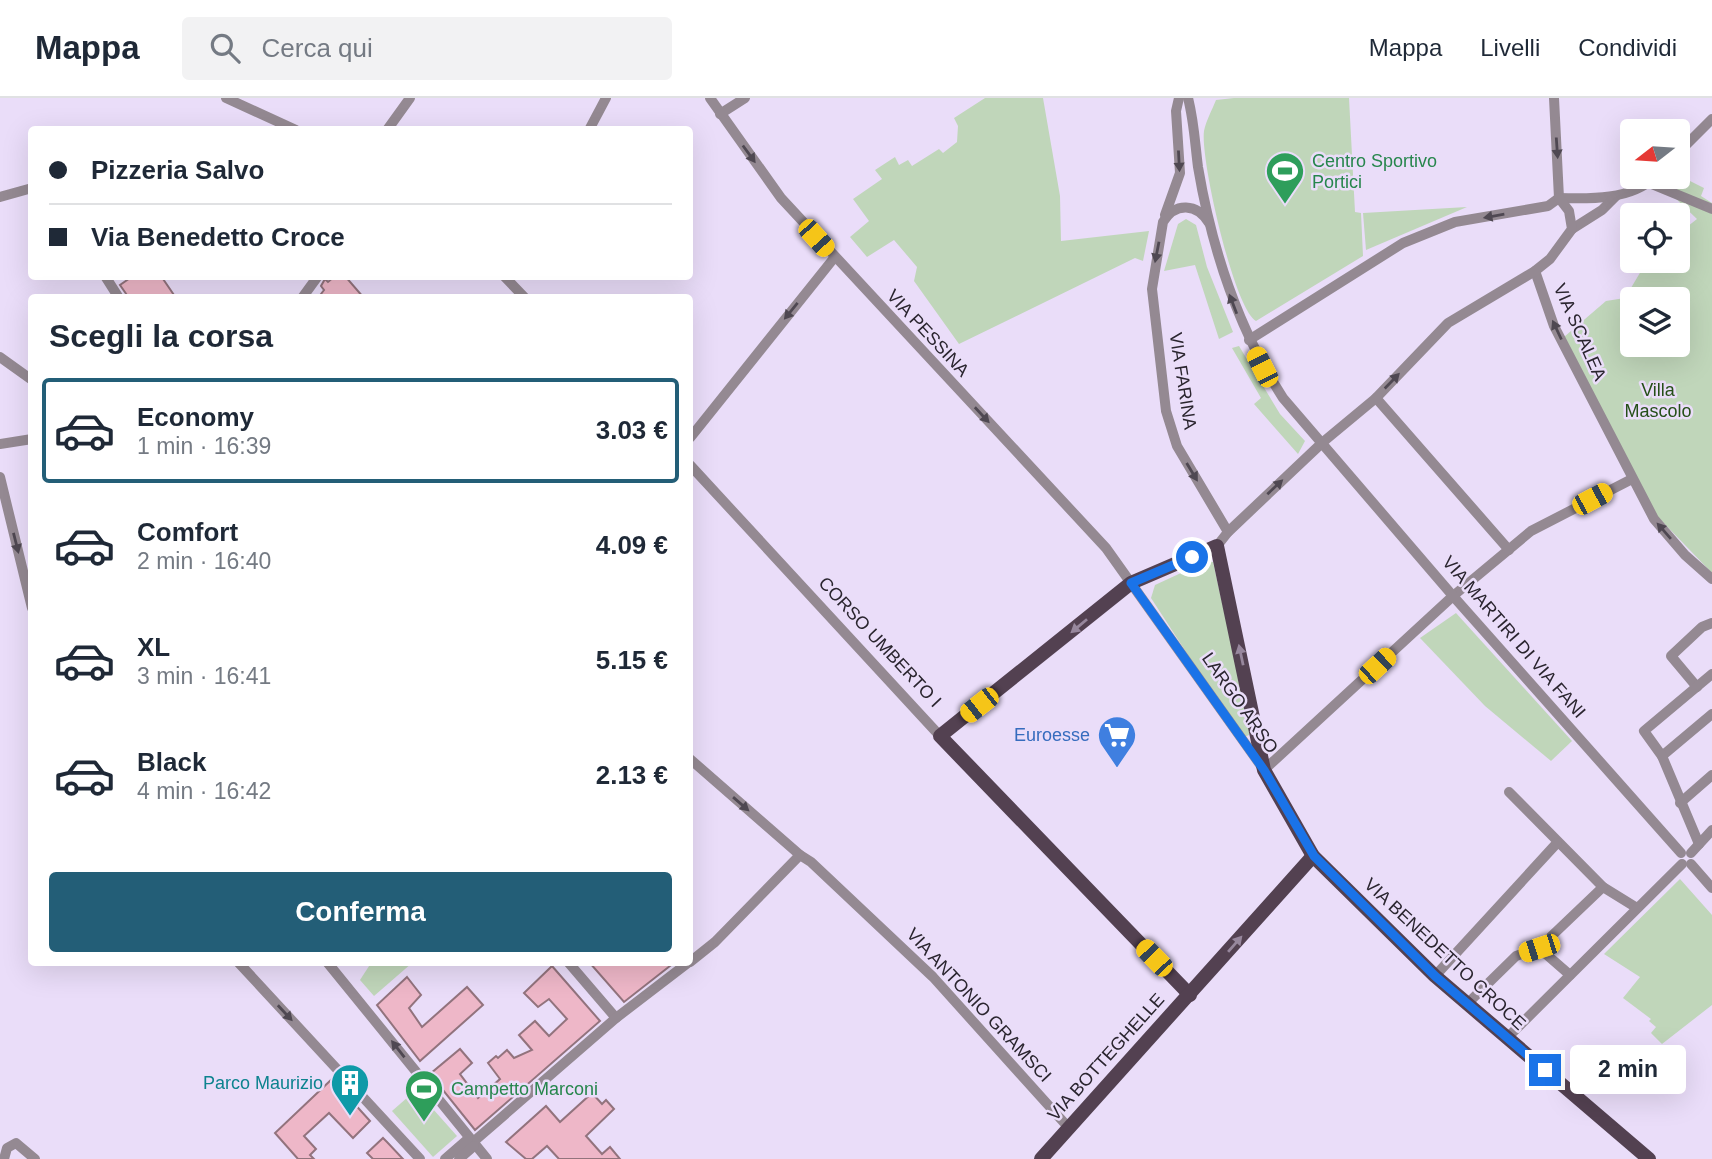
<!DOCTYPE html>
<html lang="it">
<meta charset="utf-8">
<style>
:root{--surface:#fff;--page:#f2f2f3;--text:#1f2937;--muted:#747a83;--line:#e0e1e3;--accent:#235e77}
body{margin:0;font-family:Arial,sans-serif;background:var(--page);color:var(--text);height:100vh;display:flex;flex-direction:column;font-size:26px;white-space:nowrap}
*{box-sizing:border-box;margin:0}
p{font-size:23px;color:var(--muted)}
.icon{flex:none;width:38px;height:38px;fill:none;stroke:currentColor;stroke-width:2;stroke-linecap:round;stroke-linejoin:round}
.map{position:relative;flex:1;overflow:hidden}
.drawer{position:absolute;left:28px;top:196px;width:665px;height:672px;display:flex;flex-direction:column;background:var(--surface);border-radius:7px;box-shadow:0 7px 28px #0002}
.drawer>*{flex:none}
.banner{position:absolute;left:28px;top:28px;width:665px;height:154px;border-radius:7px;box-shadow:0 7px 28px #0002;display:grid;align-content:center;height:154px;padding:0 21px;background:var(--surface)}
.needle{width:46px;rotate:253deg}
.tools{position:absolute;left:1620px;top:21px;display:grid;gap:14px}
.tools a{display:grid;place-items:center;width:70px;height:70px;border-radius:7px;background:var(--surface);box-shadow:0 7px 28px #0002;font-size:35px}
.end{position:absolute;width:32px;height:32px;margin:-16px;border:9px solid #1a73e8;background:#fff;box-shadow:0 0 0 4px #fff}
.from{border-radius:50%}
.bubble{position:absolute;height:49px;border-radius:7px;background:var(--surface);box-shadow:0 7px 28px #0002;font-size:23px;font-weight:700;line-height:49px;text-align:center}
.car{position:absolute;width:21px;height:42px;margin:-21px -10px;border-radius:9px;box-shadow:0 0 5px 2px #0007;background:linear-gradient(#f5c518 24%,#345 0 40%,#f5c518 0 76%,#345 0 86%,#f5c518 0)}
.banner b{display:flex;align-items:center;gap:24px;height:66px;font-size:26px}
.banner b+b{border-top:2px solid var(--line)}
.banner i{width:18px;height:18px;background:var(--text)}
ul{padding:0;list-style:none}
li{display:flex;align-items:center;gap:21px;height:105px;margin:0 14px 10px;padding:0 7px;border:4px solid transparent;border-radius:7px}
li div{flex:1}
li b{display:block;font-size:26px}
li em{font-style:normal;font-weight:700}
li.current{border-color:var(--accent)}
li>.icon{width:63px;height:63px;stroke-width:1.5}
h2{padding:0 21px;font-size:32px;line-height:84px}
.primary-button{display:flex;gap:14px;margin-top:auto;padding:14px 21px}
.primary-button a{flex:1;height:80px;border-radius:7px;background:var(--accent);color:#fff;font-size:28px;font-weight:700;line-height:80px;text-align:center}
header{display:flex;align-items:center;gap:42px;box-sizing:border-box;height:98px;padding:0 35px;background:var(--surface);border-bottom:2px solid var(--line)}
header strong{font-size:33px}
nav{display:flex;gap:38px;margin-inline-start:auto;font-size:24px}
.search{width:490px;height:63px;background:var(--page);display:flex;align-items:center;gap:18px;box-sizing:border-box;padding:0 24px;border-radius:7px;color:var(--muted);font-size:26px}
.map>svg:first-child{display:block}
</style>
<header>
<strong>Mappa</strong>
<div class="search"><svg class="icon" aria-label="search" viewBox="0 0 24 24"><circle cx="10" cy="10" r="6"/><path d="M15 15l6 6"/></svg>Cerca qui</div>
<nav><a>Mappa</a><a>Livelli</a><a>Condividi</a></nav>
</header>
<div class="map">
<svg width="1712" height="1061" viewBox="0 0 1712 1061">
<rect width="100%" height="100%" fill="#eaddf9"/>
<!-- green -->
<g fill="#c0d6ba" fill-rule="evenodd">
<polygon points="985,0 1043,0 1060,98 1061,143 1149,133 1143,163 1135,160 959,246 914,183 917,169 894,142 867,159 850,139 869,123 853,101 882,81 875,72 895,59 899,67 908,62 912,68 939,51 943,55 957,44 958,28 954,20"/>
<path d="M1234 0H1349L1355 114 1361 115 1363 158 1256 223C1234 211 1200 60 1204 33 1206 23 1212 12 1216 2Z"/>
<path d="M1680 78 1704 90 1701 98 1712 105V475L1656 417 1564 239 1606 203 1625 200 1647 163H1678V136L1697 121 1669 94ZM1633 201H1678V247H1633Z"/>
<polygon points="1467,109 1366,152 1363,115"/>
<polygon points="1186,121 1196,127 1207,169 1233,234 1219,241 1195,167 1164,173 1178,126"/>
<polygon points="1239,248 1280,316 1305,343 1298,356 1254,306 1261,300 1232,250"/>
<polygon points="1207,463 1213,464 1249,625 1249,637 1242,640 1151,500 1155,487"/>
<polygon points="1456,515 1572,643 1551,663 1485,608 1420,540"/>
<polygon points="1680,781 1712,817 1712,907 1662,946 1651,935 1656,929 1649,923 1651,921 1623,900 1640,879 1604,856"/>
<polygon points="371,865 412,865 374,898 360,882"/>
<polygon points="416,992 457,1038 433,1059 392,1013"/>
</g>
<!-- building -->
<g fill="#eeb7c8" stroke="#92737d" stroke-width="2">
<polygon points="133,178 161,178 176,200 129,200 120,187"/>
<polygon points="335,178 345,178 364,200 318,200 324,192 321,188 325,181 328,184"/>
<polygon points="589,864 675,864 624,904"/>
<polygon points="552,868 600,923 475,1032 430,976 460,951 472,965 460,976 478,1000 500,981 488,965 496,958 498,960 507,952 514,960 532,952 519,937 535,923 549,938 567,921 549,901 538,909 524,895"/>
<polygon points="407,879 421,897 409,910 422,929 467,889 483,907 420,963 377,907"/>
<polygon points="332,981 370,1023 353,1040 329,1015 304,1038 316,1051 310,1057 314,1061 298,1061 275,1035"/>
<polygon points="592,995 602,1006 606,1002 614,1011 586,1038 602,1056 610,1049 620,1061 559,1061 547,1048 532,1061 526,1061 506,1044 546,1008 560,1024"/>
<polygon points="383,1040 387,1044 403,1061 373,1061 367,1055"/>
</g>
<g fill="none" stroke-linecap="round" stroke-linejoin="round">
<!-- minor -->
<g stroke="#948992" stroke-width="10">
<polyline points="226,0 296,32"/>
<polyline points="710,0 781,100 1106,450 1264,672 1453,498 1531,433 1632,381"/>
<path d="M1188 0C1194 23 1195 46 1198 69 1212 152 1237 229 1283 300L1453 498 1681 755"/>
<polyline points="1554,0 1559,100"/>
<polyline points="720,16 745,0"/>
<polyline points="387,32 410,0"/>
<polyline points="589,32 606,0"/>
<polyline points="1678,55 1712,21"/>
<polyline points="1649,85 1712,111"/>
<polyline points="0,99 32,90"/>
<path d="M1559 100C1590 101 1631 102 1655 79"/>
<polyline points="1165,117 1180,75 1176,13 1179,0"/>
<path d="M1209 125C1197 105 1175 104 1163 124L1152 191 1166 313 1177 348 1228 434"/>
<polyline points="1572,131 1602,112 1616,98"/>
<polyline points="1535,173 1554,228 1654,421 1685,457 1712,481"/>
<polyline points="105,178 119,200"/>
<polyline points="504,178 525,200"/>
<polyline points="302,200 318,178"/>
<polyline points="1249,242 1403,145 1455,124 1548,108 1559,100"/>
<polyline points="0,259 32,282"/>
<polyline points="1376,300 1509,452"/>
<polyline points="690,340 834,160"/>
<polyline points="0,346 32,341"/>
<polyline points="690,367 940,638"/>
<polyline points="0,379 32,510"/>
<polyline points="1217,448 1228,434 1323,344 1376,300 1448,225 1535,173 1550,161 1572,131 1569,113 1559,100"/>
<polyline points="1697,589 1671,558 1702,529 1712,525"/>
<polyline points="1662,658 1712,616"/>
<polyline points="690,661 800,757 811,764 933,879 1068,1029"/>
<polyline points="1509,694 1603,789 1637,810"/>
<polyline points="1680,705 1712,677"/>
<polyline points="1699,746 1662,658 1644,633 1712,576"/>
<polyline points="1691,755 1712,732"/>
<polyline points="1691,766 1712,790"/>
<polyline points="1539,850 1570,877"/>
<polyline points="238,864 420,1061"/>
<polyline points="327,864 487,1061"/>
<polyline points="568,864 616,920"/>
<polyline points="690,864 715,844 800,757"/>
<polyline points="1435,878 1557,745"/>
<polyline points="1467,906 1516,858 1539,850 1603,789"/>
<polyline points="1507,940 1682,766"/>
<polyline points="472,1045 616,920 689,864"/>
<polyline points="4,1061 7,1050 16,1045 35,1061"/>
<polyline points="445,1061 468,1041"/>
<polyline points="459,1061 474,1048"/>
</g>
<!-- major -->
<g stroke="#534151" stroke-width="14">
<polyline points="1190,897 940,638 1131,485 1217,448 1264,672 1313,758 1435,878 1649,1061"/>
<polyline points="1041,1061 1313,758"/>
</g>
</g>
<!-- one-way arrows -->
<defs><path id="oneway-solid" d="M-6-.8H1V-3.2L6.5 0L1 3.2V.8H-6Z" transform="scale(1.75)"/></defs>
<g fill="#4f4852">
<use href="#oneway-solid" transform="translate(1557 50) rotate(86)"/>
<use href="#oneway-solid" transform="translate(749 56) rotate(54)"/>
<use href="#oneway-solid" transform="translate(1179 63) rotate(87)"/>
<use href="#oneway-solid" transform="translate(1494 118) rotate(170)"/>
<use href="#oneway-solid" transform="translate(1157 154) rotate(101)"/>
<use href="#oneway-solid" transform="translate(1233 206) rotate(-111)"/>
<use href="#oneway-solid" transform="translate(791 213) rotate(129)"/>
<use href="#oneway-solid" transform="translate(1557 232) rotate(-115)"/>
<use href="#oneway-solid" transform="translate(1392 283) rotate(-46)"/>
<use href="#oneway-solid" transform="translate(982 317) rotate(47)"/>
<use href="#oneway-solid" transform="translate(1192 374) rotate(59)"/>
<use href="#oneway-solid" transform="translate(1275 389) rotate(-43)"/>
<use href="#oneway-solid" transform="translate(1664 433) rotate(-131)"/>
<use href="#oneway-solid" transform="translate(16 445) rotate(76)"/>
<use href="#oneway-solid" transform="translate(741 706) rotate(41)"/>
<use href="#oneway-solid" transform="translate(285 915) rotate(47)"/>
<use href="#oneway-solid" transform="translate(398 951) rotate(-128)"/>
</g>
<g fill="#97879d">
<use href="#oneway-solid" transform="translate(1079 528) rotate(140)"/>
<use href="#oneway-solid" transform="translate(1241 557) rotate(-102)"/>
<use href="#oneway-solid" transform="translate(1235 846) rotate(-49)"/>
</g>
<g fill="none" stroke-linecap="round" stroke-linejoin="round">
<!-- route -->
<polyline stroke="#1a73e8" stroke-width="9" points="1192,459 1131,485 1264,672 1314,758 1435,878 1545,972"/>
</g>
<!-- icons -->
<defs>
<g id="stadium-pin" transform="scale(2.0125)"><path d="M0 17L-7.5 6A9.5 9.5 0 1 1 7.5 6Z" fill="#2e9e5b" stroke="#eaddf9"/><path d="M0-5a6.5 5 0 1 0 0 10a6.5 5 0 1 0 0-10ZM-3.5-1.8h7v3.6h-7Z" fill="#fff"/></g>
<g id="supermarket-pin" transform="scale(2.0125)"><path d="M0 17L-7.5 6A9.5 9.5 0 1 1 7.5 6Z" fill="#3f7fe0" stroke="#eaddf9"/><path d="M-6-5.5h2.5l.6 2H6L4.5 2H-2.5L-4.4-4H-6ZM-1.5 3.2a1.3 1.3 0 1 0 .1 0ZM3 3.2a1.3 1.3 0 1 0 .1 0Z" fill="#fff"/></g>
<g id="building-pin" transform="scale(2.0125)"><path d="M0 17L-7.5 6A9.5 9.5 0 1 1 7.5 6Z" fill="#0f9aa8" stroke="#eaddf9"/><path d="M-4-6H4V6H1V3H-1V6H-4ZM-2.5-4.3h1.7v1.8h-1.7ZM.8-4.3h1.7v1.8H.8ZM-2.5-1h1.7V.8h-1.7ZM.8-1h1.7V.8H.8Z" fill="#fff"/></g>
</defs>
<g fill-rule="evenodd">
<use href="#stadium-pin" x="1285" y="73"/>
<use href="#supermarket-pin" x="1117" y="637"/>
<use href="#building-pin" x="350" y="985"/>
<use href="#stadium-pin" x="424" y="991"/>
</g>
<g text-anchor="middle" stroke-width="5" stroke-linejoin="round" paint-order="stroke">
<!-- leisure labels -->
<g font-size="18" fill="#27864d" stroke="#eaddf9" text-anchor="start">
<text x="1312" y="69">Centro Sportivo<tspan x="1312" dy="21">Portici</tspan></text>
<text x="451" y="997">Campetto Marconi</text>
</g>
<!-- street labels -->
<g font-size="18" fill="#2a252f" stroke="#eaddf9">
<text transform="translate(1580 234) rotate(66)" y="6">VIA SCALEA</text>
<text transform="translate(928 235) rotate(47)" y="6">VIA PESSINA</text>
<text transform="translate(1183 283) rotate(81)" y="6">VIA FARINA</text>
<text transform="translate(1514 539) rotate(49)" y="6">VIA MARTIRI DI VIA FANI</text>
<text transform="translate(880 544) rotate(47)" y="6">CORSO UMBERTO I</text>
<text transform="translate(1240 605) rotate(55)" y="6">LARGO ARSO</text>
<text transform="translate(1445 856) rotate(43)" y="6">VIA BENEDETTO CROCE</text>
<text transform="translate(979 907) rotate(47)" y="6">VIA ANTONIO GRAMSCI</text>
<text transform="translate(1106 959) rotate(-48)" y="6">VIA BOTTEGHELLE</text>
</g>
<!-- park labels -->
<g font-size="18" fill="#254f18" stroke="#eaddf9">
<text x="1658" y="298">Villa<tspan x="1658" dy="21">Mascolo</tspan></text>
</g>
<!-- shop labels -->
<g font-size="18" fill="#366cbe" stroke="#eaddf9" text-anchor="end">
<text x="1090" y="643">Euroesse</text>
</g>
<!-- culture labels -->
<g font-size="18" fill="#0d838f" stroke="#eaddf9" text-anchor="end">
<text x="323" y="991">Parco Maurizio</text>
</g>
</g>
</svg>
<div class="tools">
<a><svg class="needle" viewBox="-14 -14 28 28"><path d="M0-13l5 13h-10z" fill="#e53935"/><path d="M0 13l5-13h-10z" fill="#747a83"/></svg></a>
<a><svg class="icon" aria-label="locate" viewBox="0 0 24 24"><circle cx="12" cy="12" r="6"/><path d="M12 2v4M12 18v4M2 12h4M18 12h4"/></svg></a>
<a><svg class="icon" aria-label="layers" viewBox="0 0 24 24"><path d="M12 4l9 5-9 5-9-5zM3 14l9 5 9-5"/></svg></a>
</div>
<i class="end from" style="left:1192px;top:459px"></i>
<i class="end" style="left:1545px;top:972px"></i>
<div class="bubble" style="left:1570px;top:947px;width:116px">2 min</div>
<i class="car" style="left:816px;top:140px;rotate:138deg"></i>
<i class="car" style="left:1262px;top:269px;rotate:333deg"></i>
<i class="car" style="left:1592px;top:401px;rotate:62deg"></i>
<i class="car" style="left:1377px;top:568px;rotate:47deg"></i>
<i class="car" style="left:979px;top:607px;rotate:232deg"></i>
<i class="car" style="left:1539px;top:850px;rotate:252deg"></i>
<i class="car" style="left:1154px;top:860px;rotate:316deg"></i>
<div class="banner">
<b><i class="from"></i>Pizzeria Salvo</b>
<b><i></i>Via Benedetto Croce</b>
</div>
<section class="drawer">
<h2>Scegli la corsa</h2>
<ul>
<li class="current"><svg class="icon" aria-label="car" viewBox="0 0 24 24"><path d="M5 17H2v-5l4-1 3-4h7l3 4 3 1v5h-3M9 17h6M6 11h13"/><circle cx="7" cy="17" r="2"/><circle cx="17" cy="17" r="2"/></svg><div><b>Economy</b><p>1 min · 16:39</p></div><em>3.03 €</em></li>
<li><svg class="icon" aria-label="car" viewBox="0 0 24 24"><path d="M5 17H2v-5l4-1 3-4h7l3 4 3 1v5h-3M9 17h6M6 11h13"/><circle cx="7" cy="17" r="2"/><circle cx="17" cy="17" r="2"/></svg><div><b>Comfort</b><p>2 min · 16:40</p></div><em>4.09 €</em></li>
<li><svg class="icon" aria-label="car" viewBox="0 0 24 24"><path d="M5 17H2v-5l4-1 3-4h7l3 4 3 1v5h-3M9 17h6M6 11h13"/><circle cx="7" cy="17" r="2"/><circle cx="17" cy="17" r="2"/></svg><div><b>XL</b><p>3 min · 16:41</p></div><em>5.15 €</em></li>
<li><svg class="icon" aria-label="car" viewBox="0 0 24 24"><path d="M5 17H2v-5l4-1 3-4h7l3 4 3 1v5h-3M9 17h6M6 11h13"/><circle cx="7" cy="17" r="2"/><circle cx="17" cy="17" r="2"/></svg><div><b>Black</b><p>4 min · 16:42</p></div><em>2.13 €</em></li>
</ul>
<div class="primary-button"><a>Conferma</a></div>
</section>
</div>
